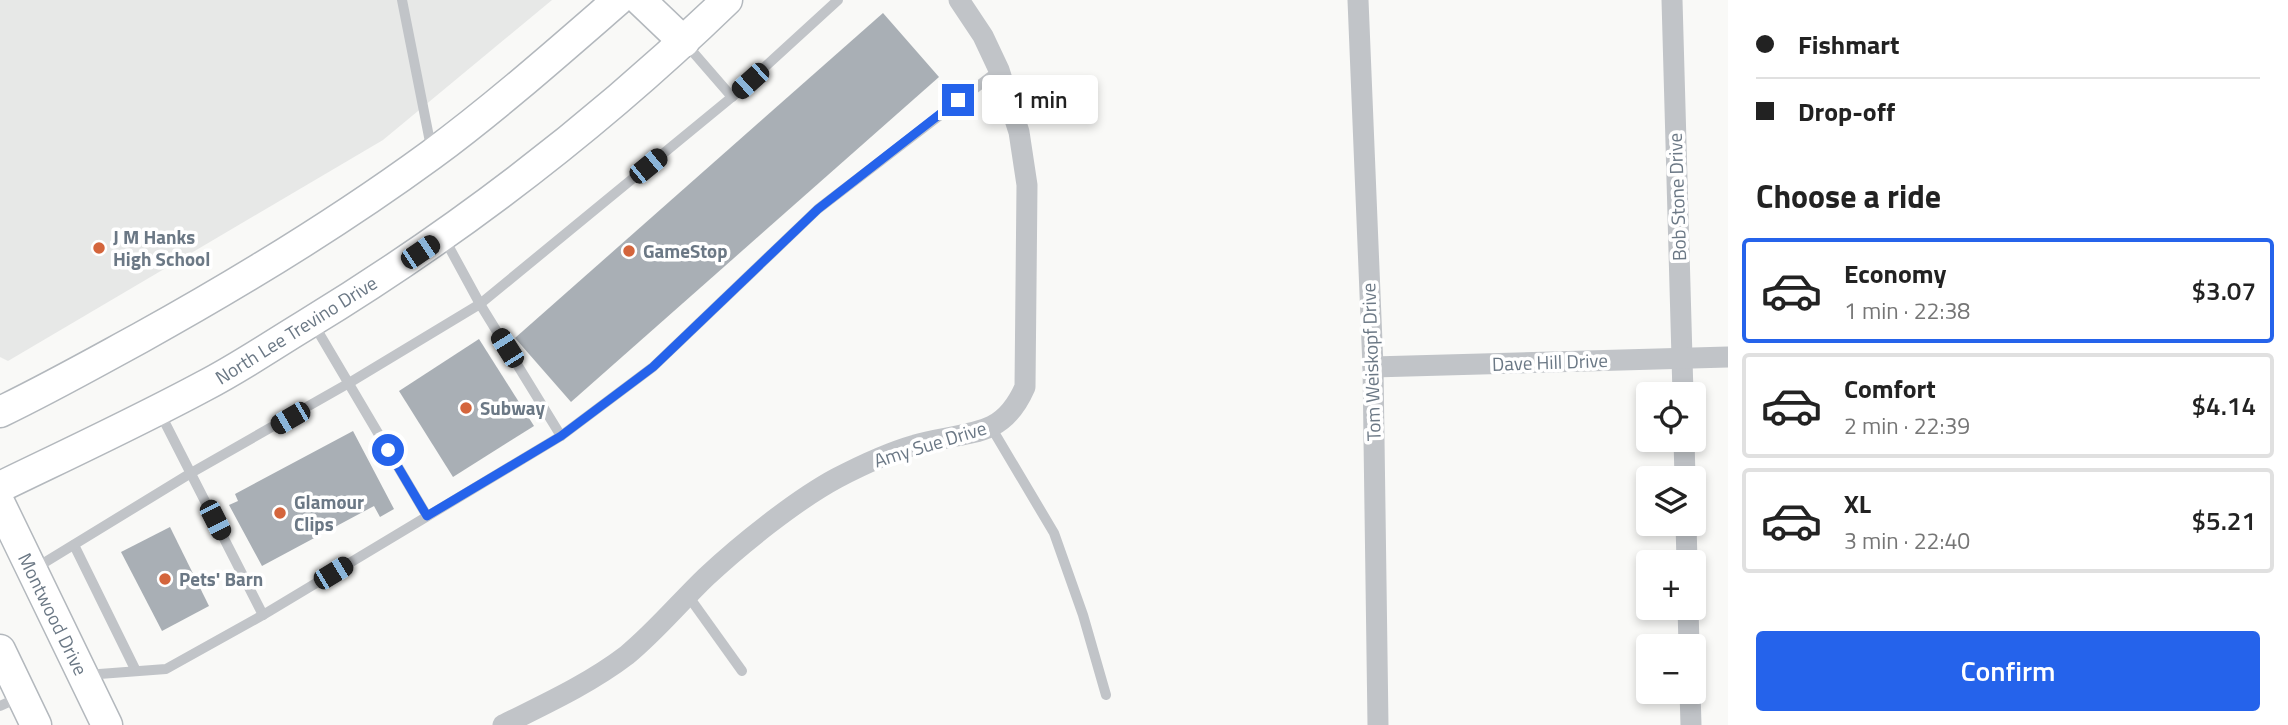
<!DOCTYPE html>
<meta charset="utf-8">
<style>
:root{--surface:#fff;--page:#f6f6f6;--text:#222;--muted:#767676;--line:#e0e0e0;--accent:#2563eb}
body{margin:0;font-family:"Titillium Web",sans-serif;background:var(--page);color:var(--text);height:100vh;display:flex;flex-direction:column;font-size:26px;white-space:nowrap}
*{box-sizing:border-box;margin:0}
p{font-size:23px;color:var(--muted)}
.icon{flex:none;width:38px;height:38px;fill:none;stroke:currentColor;stroke-width:2;stroke-linecap:round;stroke-linejoin:round}
.map{position:relative;flex:1;overflow:hidden}
.panel{display:flex;flex-direction:column;background:var(--surface);width:560px}
.panel>*{flex:none}
.hud{display:grid;align-content:center;height:154px;padding:0 28px;background:var(--surface)}
.fabs{position:absolute;left:1636px;top:382px;display:grid;gap:14px}
.fabs a{display:grid;place-items:center;width:70px;height:70px;border-radius:7px;background:var(--surface);box-shadow:0 4px 10px #0003;font-size:35px}
.end{position:absolute;width:32px;height:32px;margin:-16px;border:9px solid #2563eb;background:#fff;box-shadow:0 0 0 4px #fff}
.from{border-radius:50%}
.bubble{position:absolute;height:49px;border-radius:7px;background:var(--surface);box-shadow:0 4px 10px #0003;font-size:23px;font-weight:600;line-height:49px;text-align:center}
.car{position:absolute;width:21px;height:42px;margin:-21px -10px;border-radius:9px;box-shadow:0 0 5px 2px #0007;background:linear-gradient(#222 24%,#8ab4d8 0 40%,#222 0 76%,#8ab4d8 0 86%,#222 0)}
.hud b{display:flex;align-items:center;gap:24px;height:66px;font-size:26px}
.hud b+b{border-top:2px solid var(--line)}
.hud i{width:18px;height:18px;background:var(--text)}
ul{padding:0;list-style:none}
li{display:flex;align-items:center;gap:21px;height:105px;margin:0 14px 10px;padding:0 14px;border:4px solid var(--line);border-radius:7px}
li div{flex:1}
li b{display:block;font-size:26px}
li em{font-style:normal;font-weight:600}
li.current{border-color:var(--accent)}
li>.icon{width:63px;height:63px;stroke-width:1.5}
h2{padding:0 28px;font-size:32px;line-height:84px}
.action{display:flex;gap:14px;margin-top:auto;padding:14px 28px}
.action a{flex:1;height:80px;border-radius:7px;background:var(--accent);color:#fff;font-size:28px;font-weight:600;line-height:80px;text-align:center}
main{display:flex;flex:1;min-height:0}
.map>svg:first-child{display:block}
</style>
<main>
<div class="map">
<svg width="1728" height="725" viewBox="0 0 1728 725">
<rect width="100%" height="100%" fill="#f9f9f7"/>
<!-- built -->
<polygon fill="#e7e8e7" points="0,0 552,0 383,140 8,361 0,357"/>
<!-- building -->
<g fill="#a9afb5">
<polygon points="883,13 939,77 571,402 515,338"/>
<polygon points="479,339 534,426 453,477 399,391"/>
<polygon points="353,431 394,509 380,517 374,506 262,566 229,505 238,501 235,494"/>
<polygon points="170,527 209,606 162,631 121,552"/>
</g>
<g fill="none" stroke-linecap="round" stroke-linejoin="round">
<!-- secondary casing -->
<g stroke="#b3b8bd" stroke-width="33">
<g id="secondary">
<polyline points="640,0 684,42"/>
<path d="M0 412C48 389 94 363 140 338 241 282 338 223 431 155 496 107 557 53 618 0"/>
<path d="M0 487C68 454 137 422 204 386 239 368 271 346 304 326 457 233 599 124 727 0"/>
<polyline points="0,504 107,725"/>
<polyline points="0,650 36,725"/>
</g>
</g>
<!-- lane -->
<g stroke="#c1c4c8" stroke-width="10">
<polyline points="402,0 432,152"/>
<polyline points="686,44 732,97"/>
<polyline points="443,236 480,304 732,97 838,0"/>
<polyline points="313,323 427,516"/>
<polyline points="159,411 263,615"/>
<polyline points="991,427 1054,533 1083,615 1106,695"/>
<polyline points="74,545 136,671"/>
<polyline points="34,569 191,473 349,383 480,304 561,436"/>
<polyline points="689,597 742,671"/>
<polyline points="86,675 166,669 263,615 561,436 653,367 818,209 999,70"/>
<polyline points="0,706 20,697"/>
</g>
<!-- street -->
<g stroke="#c1c4c8" stroke-width="21">
<polyline points="1358,0 1373,367 1378,725"/>
<polyline points="1672,0 1683,394"/>
<polyline points="1373,367 1728,357"/>
<polyline points="1684,439 1685,478"/>
<polyline points="1686,523 1687,562"/>
<polyline points="1688,607 1689,646"/>
<polyline points="1690,691 1691,725"/>
<path d="M503 725C545 704 589 684 627 655 656 631 679 603 706 577 740 545 796 500 837 478 862 465 887 453 915 445 937 438 972 436 992 426 1008 418 1018 403 1025 387L1027 185 1019 132 999 70 983 36 959 0"/>
</g>
<!-- secondary -->
<use href="#secondary" stroke="#fff" stroke-width="30"/>
</g>
<g fill="none" stroke-linecap="round" stroke-linejoin="round">
<!-- route -->
<polyline stroke="#2563eb" stroke-width="9" points="388,450 427,516 561,436 653,367 818,209 958,100"/>
</g>
<!-- markers -->
<g fill="#d4653c" stroke="#fff" stroke-width="2.5">
<circle cx="99" cy="248" r="7"/>
<circle cx="629" cy="251" r="7"/>
<circle cx="466" cy="408" r="7"/>
<circle cx="280" cy="513" r="7"/>
<circle cx="165" cy="579" r="7"/>
</g>
<g text-anchor="middle" stroke-width="7" stroke-linejoin="round" paint-order="stroke">
<!-- street labels -->
<g font-size="19" fill="#6b7885" stroke="#fff">
<text transform="translate(1677 197) rotate(-92)" y="7">Bob Stone Drive</text>
<text transform="translate(296 330) rotate(-32)" y="7">North Lee Trevino Drive</text>
<text transform="translate(1371 362) rotate(-92)" y="7">Tom Weiskopf Drive</text>
<text transform="translate(1550 362) rotate(-2)" y="7">Dave Hill Drive</text>
<text transform="translate(930 444) rotate(-17)" y="7">Amy Sue Drive</text>
<text transform="translate(53 614) rotate(64)" y="7">Montwood Drive</text>
</g>
<!-- poi labels -->
<g font-size="19" font-weight="bold" fill="#6b7885" stroke="#fff" text-anchor="start">
<text x="113" y="244">J M Hanks<tspan x="113" dy="22">High School</tspan></text>
<text x="643" y="258">GameStop</text>
<text x="480" y="415">Subway</text>
<text x="294" y="509">Glamour<tspan x="294" dy="22">Clips</tspan></text>
<text x="179" y="586">Pets' Barn</text>
</g>
</g>
</svg>
<div class="fabs">
<a><svg class="icon" aria-label="locate" viewBox="0 0 24 24"><circle cx="12" cy="12" r="6"/><path d="M12 2v4M12 18v4M2 12h4M18 12h4"/></svg></a>
<a><svg class="icon" aria-label="layers" viewBox="0 0 24 24"><path d="M12 4l9 5-9 5-9-5zM3 14l9 5 9-5"/></svg></a>
<a>+</a>
<a>−</a>
</div>
<i class="end from" style="left:388px;top:450px"></i>
<i class="end" style="left:958px;top:100px"></i>
<div class="bubble" style="left:982px;top:75px;width:116px">1 min</div>
<i class="car" style="left:750px;top:81px;rotate:228deg"></i>
<i class="car" style="left:648px;top:166px;rotate:51deg"></i>
<i class="car" style="left:420px;top:252px;rotate:56deg"></i>
<i class="car" style="left:507px;top:348px;rotate:328deg"></i>
<i class="car" style="left:290px;top:418px;rotate:240deg"></i>
<i class="car" style="left:215px;top:520px;rotate:153deg"></i>
<i class="car" style="left:333px;top:573px;rotate:59deg"></i>
</div>
<section class="panel">
<div class="hud">
<b><i class="from"></i>Fishmart</b>
<b><i></i>Drop-off</b>
</div>
<h2>Choose a ride</h2>
<ul>
<li class="current"><svg class="icon" aria-label="car" viewBox="0 0 24 24"><path d="M5 17H2v-5l4-1 3-4h7l3 4 3 1v5h-3M9 17h6M6 11h13"/><circle cx="7" cy="17" r="2"/><circle cx="17" cy="17" r="2"/></svg><div><b>Economy</b><p>1 min · 22:38</p></div><em>$3.07</em></li>
<li><svg class="icon" aria-label="car" viewBox="0 0 24 24"><path d="M5 17H2v-5l4-1 3-4h7l3 4 3 1v5h-3M9 17h6M6 11h13"/><circle cx="7" cy="17" r="2"/><circle cx="17" cy="17" r="2"/></svg><div><b>Comfort</b><p>2 min · 22:39</p></div><em>$4.14</em></li>
<li><svg class="icon" aria-label="car" viewBox="0 0 24 24"><path d="M5 17H2v-5l4-1 3-4h7l3 4 3 1v5h-3M9 17h6M6 11h13"/><circle cx="7" cy="17" r="2"/><circle cx="17" cy="17" r="2"/></svg><div><b>XL</b><p>3 min · 22:40</p></div><em>$5.21</em></li>
</ul>
<div class="action"><a>Confirm</a></div>
</section>
</main>
